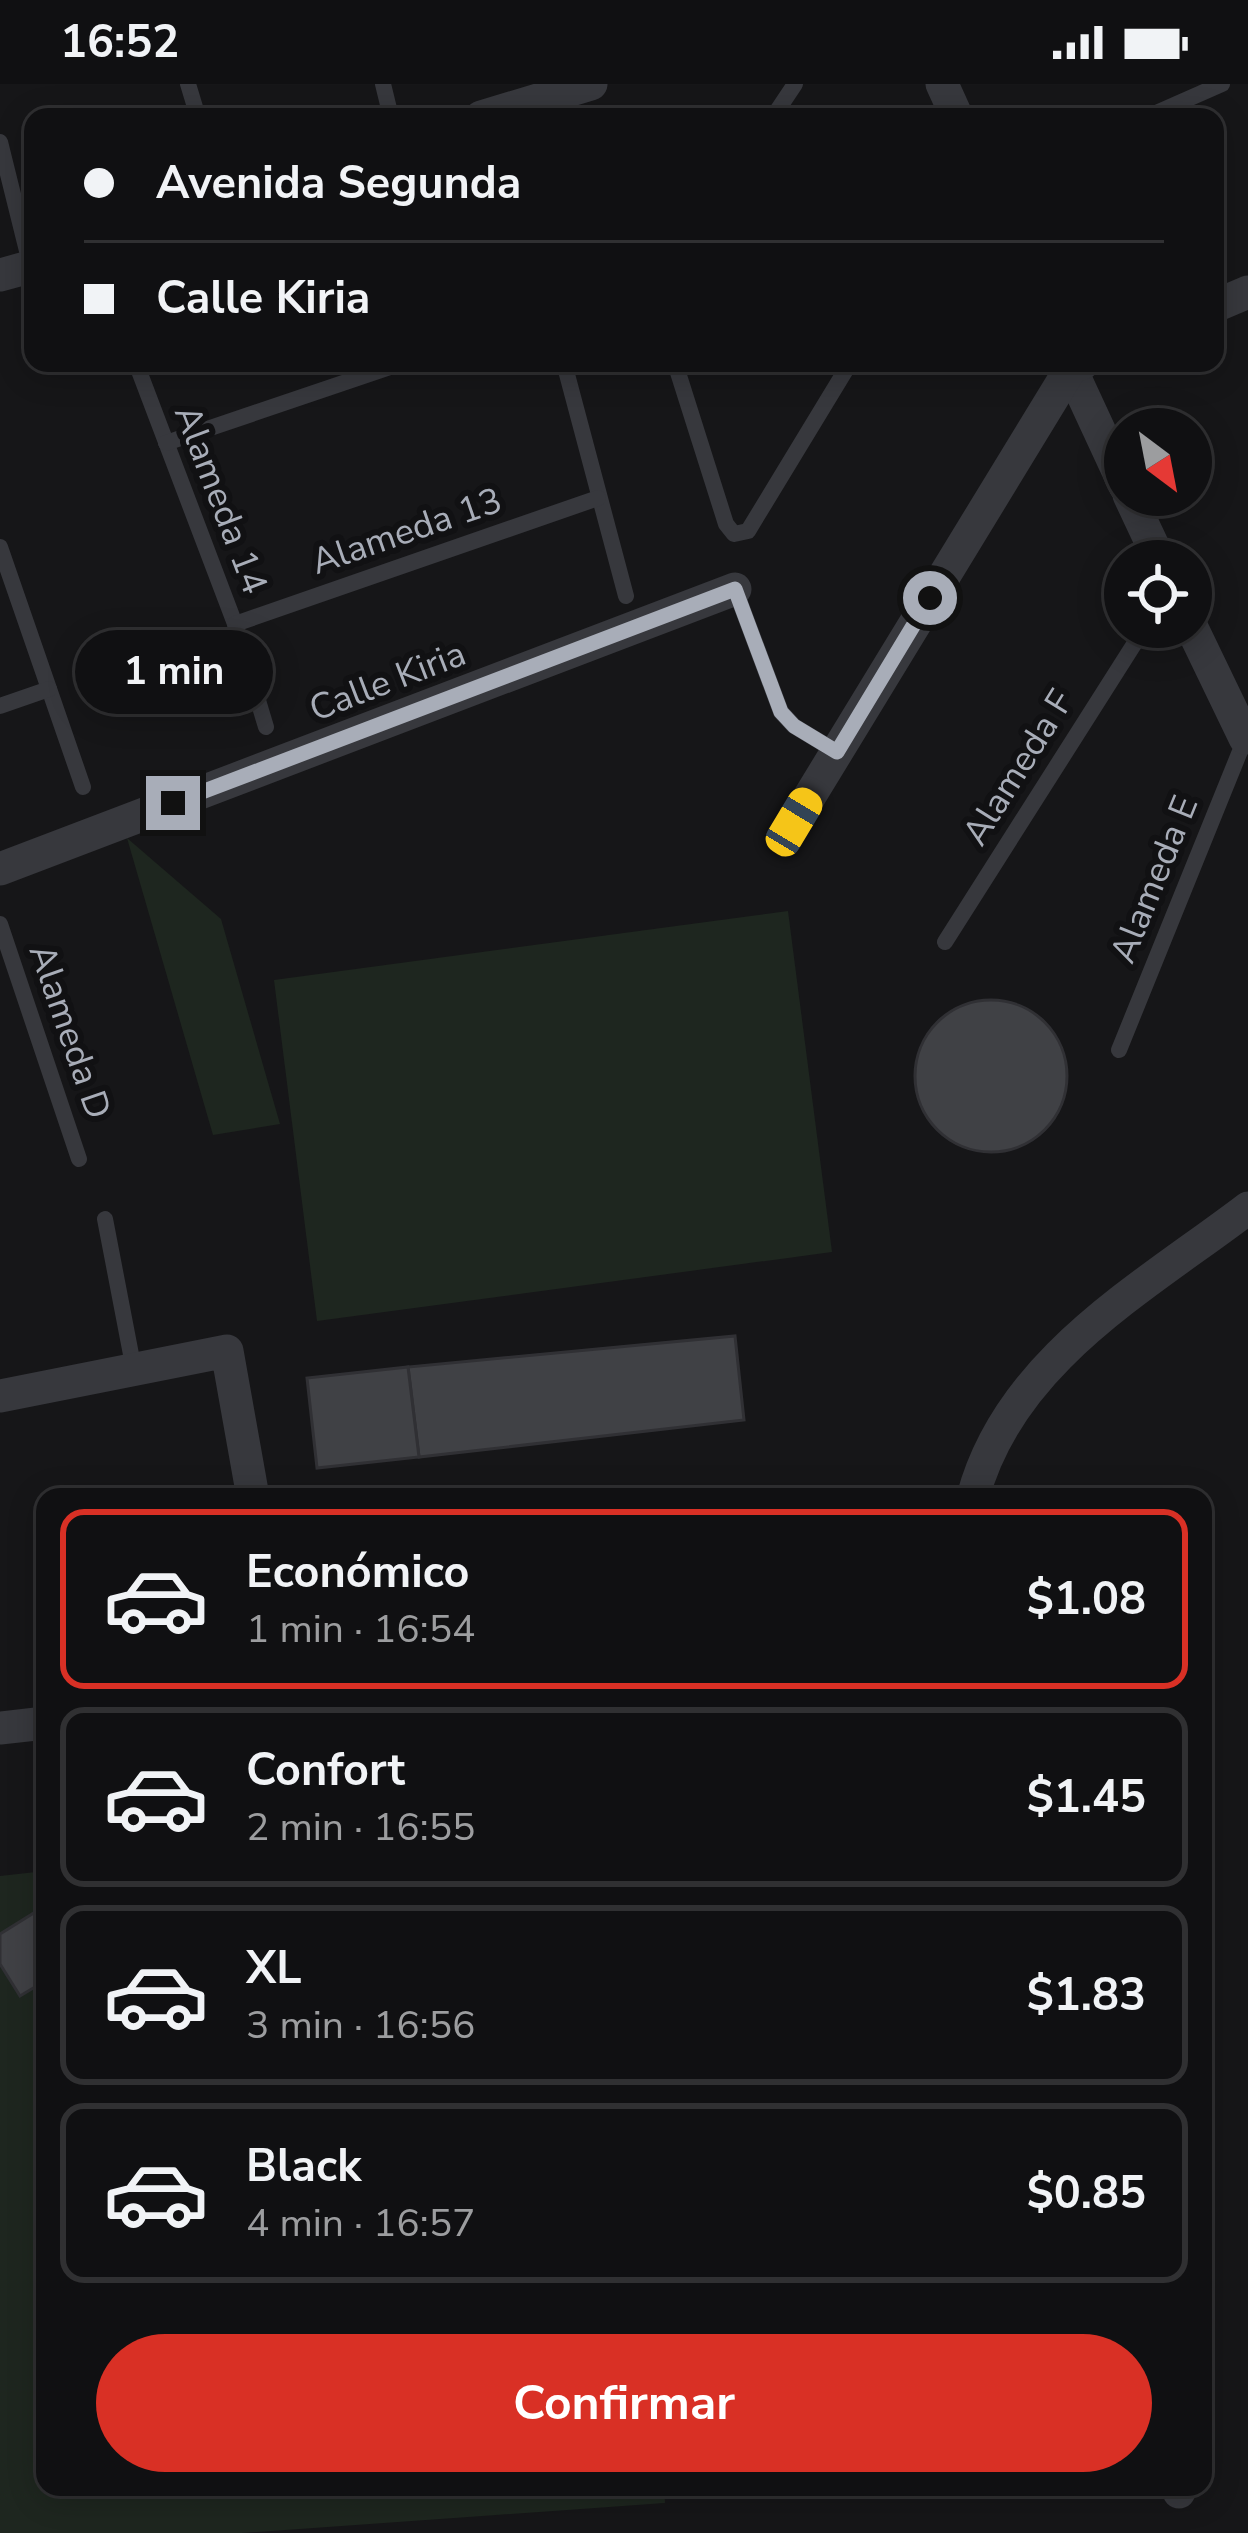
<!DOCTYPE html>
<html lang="es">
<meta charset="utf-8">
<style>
:root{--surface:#101012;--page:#19191b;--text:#f1f3f6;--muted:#9c9d9f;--line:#303032;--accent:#d93025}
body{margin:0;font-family:"Nunito Sans",sans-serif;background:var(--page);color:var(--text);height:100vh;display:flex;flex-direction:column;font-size:45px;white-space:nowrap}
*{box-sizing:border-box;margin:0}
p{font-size:39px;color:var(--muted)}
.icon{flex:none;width:66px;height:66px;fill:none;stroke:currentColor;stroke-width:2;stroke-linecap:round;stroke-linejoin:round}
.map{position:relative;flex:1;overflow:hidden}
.sheet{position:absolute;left:36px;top:1404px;width:1176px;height:1008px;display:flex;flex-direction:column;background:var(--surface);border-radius:24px;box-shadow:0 6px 30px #0003,0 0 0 3px var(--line)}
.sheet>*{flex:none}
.hud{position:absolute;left:24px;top:24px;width:1200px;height:264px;border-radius:24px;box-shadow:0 6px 30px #0003,0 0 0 3px var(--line);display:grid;align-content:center;height:264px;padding:0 60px;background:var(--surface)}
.needle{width:78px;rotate:148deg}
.fabs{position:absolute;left:1104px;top:324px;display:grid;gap:24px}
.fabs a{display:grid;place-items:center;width:108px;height:108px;border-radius:50%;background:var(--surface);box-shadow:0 6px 30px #0003,0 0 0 3px var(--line);font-size:60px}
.end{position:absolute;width:54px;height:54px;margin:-27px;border:15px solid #a8adb8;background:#111;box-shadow:0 0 0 6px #111}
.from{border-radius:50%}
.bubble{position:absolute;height:84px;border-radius:42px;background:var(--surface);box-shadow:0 6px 30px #0003,0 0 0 3px var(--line);font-size:39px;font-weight:700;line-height:84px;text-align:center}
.car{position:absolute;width:36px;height:72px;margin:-36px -18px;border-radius:15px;box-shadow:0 0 9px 3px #0007;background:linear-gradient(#f5c518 24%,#345 0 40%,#f5c518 0 76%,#345 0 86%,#f5c518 0)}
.hud b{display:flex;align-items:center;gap:42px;height:114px;font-size:45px}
.hud b+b{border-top:3px solid var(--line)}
.hud i{width:30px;height:30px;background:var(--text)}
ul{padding:21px 0 0;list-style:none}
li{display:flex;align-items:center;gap:36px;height:180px;margin:0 24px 18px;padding:0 36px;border:6px solid var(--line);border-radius:24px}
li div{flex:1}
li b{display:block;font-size:45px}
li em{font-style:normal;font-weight:700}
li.on{border-color:var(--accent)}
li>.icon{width:108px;height:108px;stroke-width:1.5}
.action{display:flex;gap:24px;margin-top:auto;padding:24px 60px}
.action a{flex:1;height:138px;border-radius:72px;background:var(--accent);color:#fff;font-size:48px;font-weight:700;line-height:138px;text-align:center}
.status{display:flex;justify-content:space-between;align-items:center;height:84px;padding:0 60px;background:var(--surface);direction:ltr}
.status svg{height:33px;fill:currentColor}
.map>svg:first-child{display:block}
</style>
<div class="status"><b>16:52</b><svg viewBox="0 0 49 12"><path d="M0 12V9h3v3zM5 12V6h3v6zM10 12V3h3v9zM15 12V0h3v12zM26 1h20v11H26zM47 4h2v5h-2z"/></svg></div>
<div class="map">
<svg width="1248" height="2449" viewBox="0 0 1248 2449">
<rect width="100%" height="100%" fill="#161618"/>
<!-- green -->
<g fill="#1e261f">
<polygon points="127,754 221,835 280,1040 213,1051"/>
<polygon points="788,827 832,1168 317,1237 274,896"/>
<polygon points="45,1787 45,2403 664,2403 665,2419 242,2449 0,2449 0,1792"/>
</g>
<!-- building -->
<g fill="#404145" stroke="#303034" stroke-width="3">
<circle cx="991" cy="992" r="76"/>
<polygon points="735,1252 744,1336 419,1373 408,1283"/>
<polygon points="408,1283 419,1373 317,1384 307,1294"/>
<polygon points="45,1822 45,1897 20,1912 0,1880 0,1850"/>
</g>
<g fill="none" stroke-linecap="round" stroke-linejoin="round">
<!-- service -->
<g stroke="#37383d" stroke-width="16">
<polyline points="188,0 198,33"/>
<polyline points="383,0 391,33"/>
<polyline points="773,33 795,0"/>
<polyline points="1147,33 1222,0"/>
<polyline points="0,58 31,183"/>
<polyline points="136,279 235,540 266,643"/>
<polyline points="564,279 626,512"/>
<polyline points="675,279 726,440 734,450 748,447 850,279"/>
<polyline points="166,359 402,279"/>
<polyline points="0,463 83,703"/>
<polyline points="735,505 781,628 794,642 837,668"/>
<polyline points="235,540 598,414"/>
<polyline points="0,622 49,605"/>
<polyline points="0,840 79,1075"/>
<polyline points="945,858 1145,543"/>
<polyline points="1119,966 1247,650"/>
<polyline points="105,1135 134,1286"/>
</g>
<!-- minor -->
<g stroke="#37383d" stroke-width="33">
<polyline points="942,0 957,33"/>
<polyline points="481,33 591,0"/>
<polyline points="0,191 33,182"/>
<polyline points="1215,222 1248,208"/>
<polyline points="1068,279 1125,402"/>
<polyline points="1129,411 1160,477"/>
<polyline points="1191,542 1245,654"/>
<polyline points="794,738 1071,284 1083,279"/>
<polyline points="0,785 735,505"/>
<polyline points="0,1312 227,1267 253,1413"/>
<path d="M973 1413C1009 1277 1143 1204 1248 1124"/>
<polyline points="0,1644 45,1639"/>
<polyline points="1179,2408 1179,2403"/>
</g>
</g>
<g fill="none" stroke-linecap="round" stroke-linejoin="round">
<!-- route -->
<polyline stroke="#a8adb8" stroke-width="15" points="173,719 735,505 781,628 794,642 837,668 930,514"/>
</g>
<g text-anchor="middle" stroke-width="12" stroke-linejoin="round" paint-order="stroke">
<!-- street labels -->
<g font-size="36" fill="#a8adb8" stroke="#111113">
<text transform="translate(222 415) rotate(69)" y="13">Alameda 14</text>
<text transform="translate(406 446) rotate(-19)" y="13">Alameda 13</text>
<text transform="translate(387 596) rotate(-21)" y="13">Calle Kiria</text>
<text transform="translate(1017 683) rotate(-58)" y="13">Alameda F</text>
<text transform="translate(1153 795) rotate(-68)" y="13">Alameda E</text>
<text transform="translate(71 947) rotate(71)" y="13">Alameda D</text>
</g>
</g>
</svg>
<div class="fabs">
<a><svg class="needle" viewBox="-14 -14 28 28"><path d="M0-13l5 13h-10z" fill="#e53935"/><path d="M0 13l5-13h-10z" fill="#9c9d9f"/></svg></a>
<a><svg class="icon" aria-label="locate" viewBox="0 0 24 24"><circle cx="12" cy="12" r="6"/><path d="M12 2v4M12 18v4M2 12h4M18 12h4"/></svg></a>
</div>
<i class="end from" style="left:930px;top:514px"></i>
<i class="end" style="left:173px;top:719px"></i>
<div class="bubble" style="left:75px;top:546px;width:198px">1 min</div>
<i class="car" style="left:794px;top:738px;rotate:31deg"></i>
<div class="hud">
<b><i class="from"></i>Avenida Segunda</b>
<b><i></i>Calle Kiria</b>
</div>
<section class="sheet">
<ul>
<li class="on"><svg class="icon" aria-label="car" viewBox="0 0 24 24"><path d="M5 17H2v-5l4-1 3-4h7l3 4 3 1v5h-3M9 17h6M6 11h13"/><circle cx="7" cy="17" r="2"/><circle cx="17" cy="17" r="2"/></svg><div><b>Económico</b><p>1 min · 16:54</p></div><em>$1.08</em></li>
<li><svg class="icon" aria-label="car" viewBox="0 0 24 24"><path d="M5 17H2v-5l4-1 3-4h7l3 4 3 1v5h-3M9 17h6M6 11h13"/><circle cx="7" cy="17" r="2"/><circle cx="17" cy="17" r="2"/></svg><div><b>Confort</b><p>2 min · 16:55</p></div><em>$1.45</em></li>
<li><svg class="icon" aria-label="car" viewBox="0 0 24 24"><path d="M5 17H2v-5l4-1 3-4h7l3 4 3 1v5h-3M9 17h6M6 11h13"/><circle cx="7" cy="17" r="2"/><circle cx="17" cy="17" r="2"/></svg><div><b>XL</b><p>3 min · 16:56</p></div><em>$1.83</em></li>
<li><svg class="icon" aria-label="car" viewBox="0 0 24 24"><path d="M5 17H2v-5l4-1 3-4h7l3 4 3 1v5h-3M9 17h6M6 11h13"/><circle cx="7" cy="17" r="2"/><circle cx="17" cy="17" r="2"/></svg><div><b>Black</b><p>4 min · 16:57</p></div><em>$0.85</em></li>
</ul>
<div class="action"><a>Confirmar</a></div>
</section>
</div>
